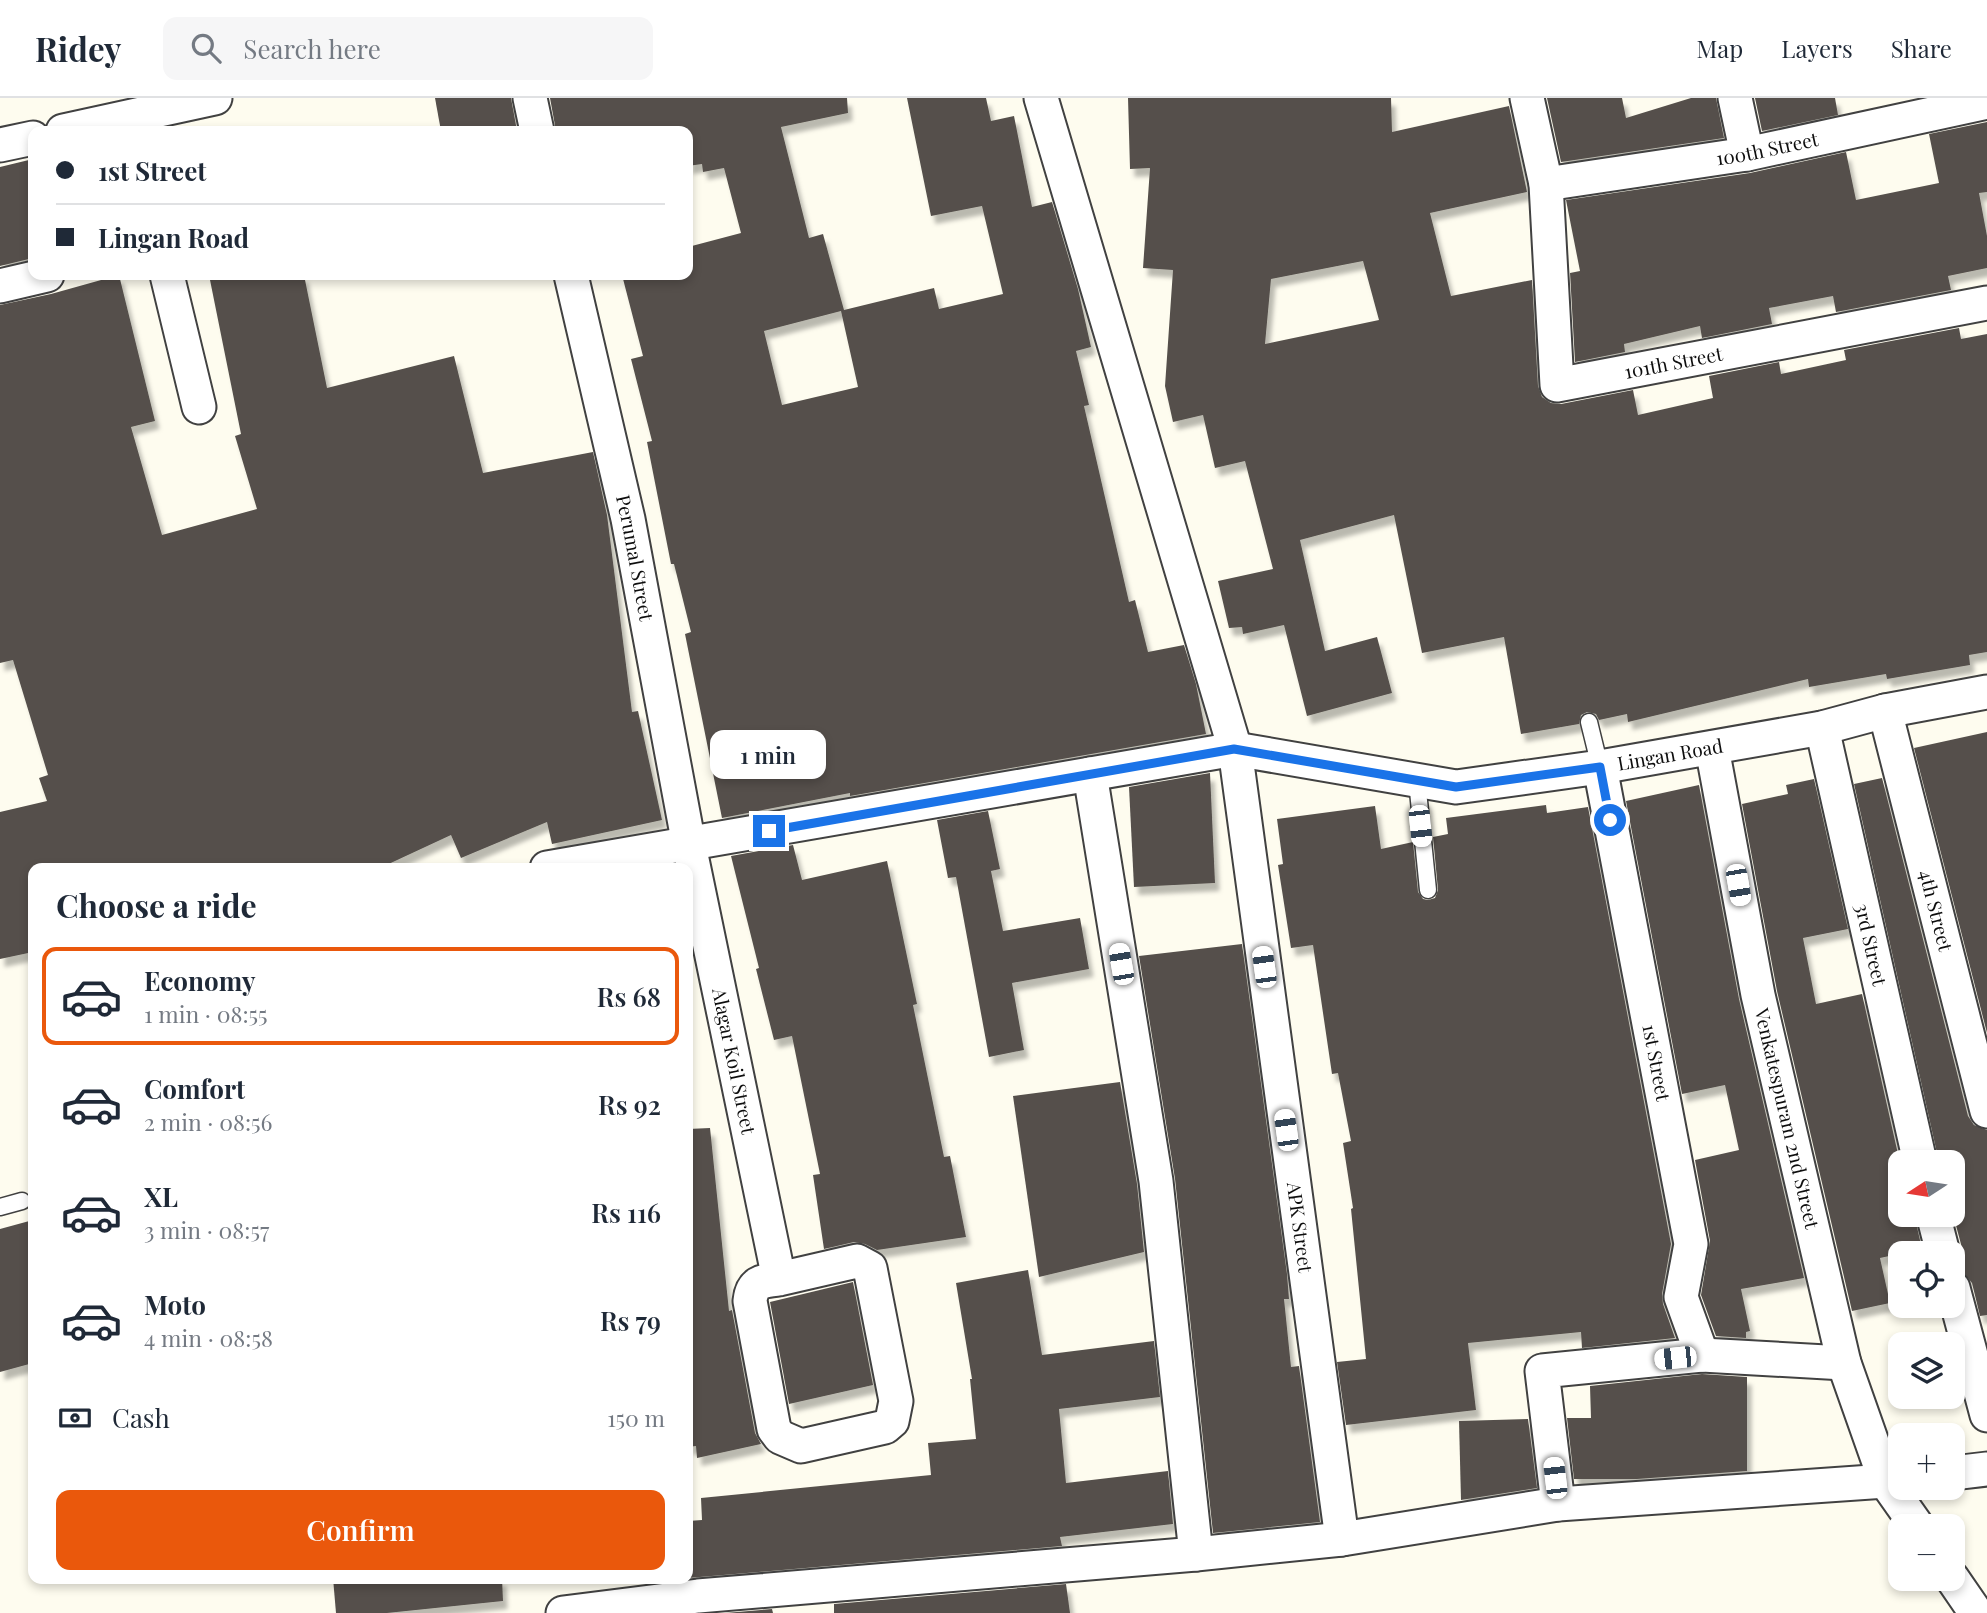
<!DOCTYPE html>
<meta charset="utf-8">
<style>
:root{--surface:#fff;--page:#f6f6f7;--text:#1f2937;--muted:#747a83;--line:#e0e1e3;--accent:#ea580c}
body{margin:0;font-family:"Playfair Display",serif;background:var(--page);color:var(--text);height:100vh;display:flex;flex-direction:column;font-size:26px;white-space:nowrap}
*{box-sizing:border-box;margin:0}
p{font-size:23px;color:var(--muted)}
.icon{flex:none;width:38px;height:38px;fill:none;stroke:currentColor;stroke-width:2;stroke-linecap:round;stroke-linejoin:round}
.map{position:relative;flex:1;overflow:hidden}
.details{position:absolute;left:28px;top:765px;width:665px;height:721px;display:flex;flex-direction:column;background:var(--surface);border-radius:14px;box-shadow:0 4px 10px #0003}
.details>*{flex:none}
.top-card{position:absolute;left:28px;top:28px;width:665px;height:154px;border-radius:14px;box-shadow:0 4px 10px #0003;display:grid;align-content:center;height:154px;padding:0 28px;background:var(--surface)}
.needle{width:46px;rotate:258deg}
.buttons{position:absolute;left:1888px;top:1052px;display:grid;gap:14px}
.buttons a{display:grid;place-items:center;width:77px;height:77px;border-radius:14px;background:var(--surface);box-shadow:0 4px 10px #0003;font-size:35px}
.end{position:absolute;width:32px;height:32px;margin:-16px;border:9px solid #1a73e8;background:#fff;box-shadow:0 0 0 4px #fff}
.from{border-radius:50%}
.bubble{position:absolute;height:49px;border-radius:14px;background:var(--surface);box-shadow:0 4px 10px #0003;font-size:23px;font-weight:600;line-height:49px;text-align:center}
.car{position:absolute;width:21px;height:42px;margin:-21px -10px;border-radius:9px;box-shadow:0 0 5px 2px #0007;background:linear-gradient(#fff 24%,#345 0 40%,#fff 0 76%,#345 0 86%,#fff 0)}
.top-card b{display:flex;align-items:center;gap:24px;height:66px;font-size:26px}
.top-card b+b{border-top:2px solid var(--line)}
.top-card i{width:18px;height:18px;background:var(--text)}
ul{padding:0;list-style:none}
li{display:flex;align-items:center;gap:21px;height:98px;margin:0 14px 10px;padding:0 14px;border:4px solid transparent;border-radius:14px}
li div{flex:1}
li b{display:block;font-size:26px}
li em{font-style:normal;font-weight:600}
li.on{border-color:var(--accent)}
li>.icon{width:63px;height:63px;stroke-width:1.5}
h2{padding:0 28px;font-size:32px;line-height:84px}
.pay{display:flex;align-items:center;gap:18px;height:77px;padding:0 28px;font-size:26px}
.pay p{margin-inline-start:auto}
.cta{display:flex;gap:14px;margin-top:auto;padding:14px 28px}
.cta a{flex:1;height:80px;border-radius:14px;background:var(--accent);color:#fff;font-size:28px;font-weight:600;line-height:80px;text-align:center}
header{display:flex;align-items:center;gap:42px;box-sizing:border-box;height:98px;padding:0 35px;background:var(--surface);border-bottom:2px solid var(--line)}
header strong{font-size:33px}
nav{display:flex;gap:38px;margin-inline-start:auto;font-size:24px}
.search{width:490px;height:63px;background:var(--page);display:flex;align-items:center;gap:18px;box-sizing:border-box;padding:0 24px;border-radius:14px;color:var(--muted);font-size:26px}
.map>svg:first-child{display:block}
</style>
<header>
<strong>Ridey</strong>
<div class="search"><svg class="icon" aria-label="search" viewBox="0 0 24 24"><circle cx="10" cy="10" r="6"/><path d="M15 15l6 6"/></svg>Search here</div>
<nav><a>Map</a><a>Layers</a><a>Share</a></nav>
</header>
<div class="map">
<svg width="1987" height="1515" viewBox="0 0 1987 1515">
<defs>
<filter id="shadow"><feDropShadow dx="4.5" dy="8" stdDeviation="2" flood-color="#0004"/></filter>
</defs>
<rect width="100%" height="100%" fill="#fefcef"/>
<!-- building -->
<g fill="#55504b" fill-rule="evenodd" filter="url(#shadow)">
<polygon points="435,0 511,0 517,33 441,33"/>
<path d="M550 0H847L848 15 781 29 809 140 823 136 844 212 934 190 939 211 1003 196 982 108 931 118 907 0H986L991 23 1014 18 1032 109 1052 104 1078 191 1091 249 1076 253 1089 307 1084 308 1129 504 1135 502 1148 554 1184 547 1196 586 1206 636 850 698V695L722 720 685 536 691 534 674 466H671L647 344 652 343 631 261 643 258 622 177H688V149L741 135 724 70 703 74 702 66 688 68V33H556ZM841 213 858 289 782 307 764 233Z"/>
<path d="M1128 0H1391L1392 34 1509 8 1527 94 1430 115 1451 198 1532 182 1538 288 1542 299 1551 305 1561 306 1633 292 1638 317 1713 300 1709 278 1779 264 1781 276 1846 262 1844 252 1959 230 1961 241 1987 236V554L1969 557 1970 567 1887 581 1886 576 1809 589 1808 581 1628 624 1627 616 1599 622 1596 616 1587 614 1581 617 1579 626 1521 636 1504 539 1422 555 1394 417 1300 442 1325 553 1377 539 1392 595 1307 618 1284 527 1243 536 1242 529 1229 530 1218 483 1273 471 1245 363 1215 370 1203 317 1173 324 1165 288 1173 172 1143 170 1150 70 1130 71ZM1363 163 1379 222 1265 246 1271 181Z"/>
<polygon points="1547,0 1622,0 1626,20 1691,0 1716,0 1724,40 1561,64"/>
<polygon points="1755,0 1835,0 1838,17 1762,33"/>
<polygon points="1987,24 1987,94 1979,95 1987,138 1987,170 1948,178 1951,192 1836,214 1833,198 1769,210 1772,226 1702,240 1700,228 1624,246 1625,254 1575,264 1570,175 1580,173 1566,102 1750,75 1846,54 1856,102 1939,85 1929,36"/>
<polygon points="33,61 33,160 0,168 0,69"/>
<polygon points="119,177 155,323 131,329 162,437 257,411 235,338 241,336 209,177 304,177 327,290 454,258 483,375 593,354 607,417 632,614 638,613 662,722 552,746 547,724 461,760 451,737 380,770 33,770 33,854 0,861 0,714 47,703 39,680 48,677 13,562 0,565 0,207 51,196"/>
<polygon points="1987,634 1987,935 1914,650"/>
<polygon points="1210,675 1215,785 1134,789 1129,689"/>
<polygon points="1882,680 1968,1018 1974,1027 1987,1032 1987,1217 1980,1218 1972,1185 1963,1174 1960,1162 1962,1150 1953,1116 1953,1064 1939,1064 1854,686"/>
<polygon points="1814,681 1848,831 1803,840 1816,906 1862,896 1900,1065 1900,1116 1914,1116 1922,1151 1880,1160 1890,1205 1852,1213 1777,893 1742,706 1788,696 1786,687"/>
<polygon points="1699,687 1739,901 1804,1180 1741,1191 1750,1233 1746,1234 1746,1240 1716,1238 1701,1197 1710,1143 1695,1062 1739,1052 1725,987 1682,996 1626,703"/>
<polygon points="1546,707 1547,715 1588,709 1671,1146 1662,1196 1663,1206 1675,1240 1582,1250 1581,1234 1468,1245 1476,1312 1346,1327 1337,1264 1366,1261 1351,1111 1353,1110 1343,1045 1351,1043 1338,975 1332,976 1313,847 1291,850 1278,767 1283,766 1277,721 1375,708 1381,751 1413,744 1418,794 1423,801 1428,802 1435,800 1438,792 1433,739 1448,736 1446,720"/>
<polygon points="988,713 1000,771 991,773 1003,833 1080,820 1089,871 1012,885 1024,952 989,959 956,779 948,780 937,722"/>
<polygon points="793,747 802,782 887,763 917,906 913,907 944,1059 950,1058 966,1139 877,1152 865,1146 854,1144 824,1151 813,1077 820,1076 792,938 774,942 756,871 759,870 731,758"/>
<polygon points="1242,846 1287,1176 1289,1201 1284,1201 1291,1269 1299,1268 1320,1424 1213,1435 1175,1081 1139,858"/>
<polygon points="1120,984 1137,1086 1144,1154 1039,1179 1013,998"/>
<polygon points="710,1030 729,1213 732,1212 755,1335 761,1346 697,1360 696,1348 688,1349 688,1031"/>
<polygon points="33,1122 33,1265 0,1274 0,1131"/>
<polygon points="1028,1172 1042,1257 1154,1243 1160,1299 1059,1311 1066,1385 1168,1373 1173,1426 1060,1439 1062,1448 688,1480 688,1423 702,1422 701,1400 931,1377 928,1345 976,1341 970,1281 972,1281 956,1185"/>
<polygon points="853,1184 873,1287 789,1306 770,1204"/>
<polygon points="1702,1276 1747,1279 1747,1373 1637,1381 1574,1381 1567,1320 1591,1320 1590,1288"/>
<polygon points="1528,1321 1537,1390 1461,1402 1459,1323"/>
<polygon points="333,1480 502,1480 503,1503 387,1515 336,1515"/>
<polygon points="1066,1486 1070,1515 834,1515 834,1506"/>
<polygon points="772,1511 773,1515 725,1515"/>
</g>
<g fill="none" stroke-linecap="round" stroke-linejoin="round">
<!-- service casing -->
<g stroke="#414141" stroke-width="19">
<g id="service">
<polyline points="1589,624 1600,669"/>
<polyline points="1417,683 1428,792"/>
<polyline points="0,1109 22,1103"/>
</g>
</g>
<!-- minor casing -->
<g stroke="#414141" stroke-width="37">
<g id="minor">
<polyline points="530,0 537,33"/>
<path id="s1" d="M1041 0 1235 651 1342 1441"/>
<path id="s2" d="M1527 0 1546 86 1557 287 1987 205"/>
<polyline points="1735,0 1747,56"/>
<polyline points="63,33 215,0"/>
<polyline points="0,47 33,40"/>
<path id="s3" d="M1546 86 1747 56 1987 4"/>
<polyline points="167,177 199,309"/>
<path id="s4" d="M571 177 628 421 689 747 779 1181C763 1183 752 1183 750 1203L774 1331 780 1339 801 1348 885 1329 892 1323 896 1303 870 1170 857 1163 779 1181"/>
<polyline points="0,188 47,177"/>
<path id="s5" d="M1885 613 1987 1013"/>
<path id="s6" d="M1822 630 1920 1064"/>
<path id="s7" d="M1712 650 1758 897 1844 1265 1886 1384 1917 1428"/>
<path id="s8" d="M1600 669 1691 1146 1681 1199 1702 1257"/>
<polyline points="1090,676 1156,1083 1196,1456"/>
<path id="s9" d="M547 770 1235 651 1456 689 1600 669 1822 630 1885 613 1987 594"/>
<polyline points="1933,1116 1943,1155"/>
<polyline points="1953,1190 1987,1317"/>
<polyline points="1953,1375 1987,1371"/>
<polyline points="1558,1406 1542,1273 1702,1257 1844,1265"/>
<polyline points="1952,1480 1976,1515"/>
<polyline points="563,1515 698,1498 1196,1456 1342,1441 1558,1406 1900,1382"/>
</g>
</g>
<!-- service -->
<use href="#service" stroke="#fff" stroke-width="16"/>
<!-- minor -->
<use href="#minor" stroke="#fff" stroke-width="33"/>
</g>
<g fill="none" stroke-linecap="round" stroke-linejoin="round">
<!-- route -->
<polyline stroke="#1a73e8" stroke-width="9" points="769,733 1234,651 1456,689 1600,669 1610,722"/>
</g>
<g text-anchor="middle" stroke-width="7" stroke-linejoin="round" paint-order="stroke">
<!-- street labels -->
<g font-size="19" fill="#0e0e0e" stroke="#fff">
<text dy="7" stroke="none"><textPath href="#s3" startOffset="224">100th Street</textPath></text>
<text dy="7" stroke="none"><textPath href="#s2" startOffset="408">101th Street</textPath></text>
<text dy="7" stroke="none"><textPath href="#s4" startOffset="290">Perumal Street</textPath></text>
<text dy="7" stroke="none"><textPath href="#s9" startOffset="1139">Lingan Road</textPath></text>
<text dy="7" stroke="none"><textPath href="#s5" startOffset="206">4th Street</textPath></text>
<text dy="7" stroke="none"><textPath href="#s6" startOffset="222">3rd Street</textPath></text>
<text dy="7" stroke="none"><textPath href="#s4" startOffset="803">Alagar Koil Street</textPath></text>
<text dy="7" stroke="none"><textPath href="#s8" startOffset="301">1st Street</textPath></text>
<text dy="7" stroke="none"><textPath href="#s7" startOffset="378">Venkatespuram 2nd Street</textPath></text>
<text dy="7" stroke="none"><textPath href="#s1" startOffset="1162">APK Street</textPath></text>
</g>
</g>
</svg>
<div class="buttons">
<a><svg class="needle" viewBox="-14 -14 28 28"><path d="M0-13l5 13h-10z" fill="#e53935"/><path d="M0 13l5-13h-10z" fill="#747a83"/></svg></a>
<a><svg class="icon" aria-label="locate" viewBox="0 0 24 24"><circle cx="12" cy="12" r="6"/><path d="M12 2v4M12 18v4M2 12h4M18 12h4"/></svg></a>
<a><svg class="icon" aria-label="layers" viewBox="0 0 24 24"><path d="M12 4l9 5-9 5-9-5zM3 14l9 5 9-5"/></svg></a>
<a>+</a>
<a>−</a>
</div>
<i class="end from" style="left:1610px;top:722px"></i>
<i class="end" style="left:769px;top:733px"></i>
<div class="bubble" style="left:710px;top:632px;width:116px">1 min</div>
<i class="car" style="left:1420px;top:728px;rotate:174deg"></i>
<i class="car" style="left:1738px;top:787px;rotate:170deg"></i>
<i class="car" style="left:1121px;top:866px;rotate:350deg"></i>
<i class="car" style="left:1264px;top:869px;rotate:352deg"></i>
<i class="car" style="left:1286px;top:1032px;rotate:352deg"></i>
<i class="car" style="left:1675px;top:1260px;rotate:264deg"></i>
<i class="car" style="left:1555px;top:1380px;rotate:353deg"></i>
<div class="top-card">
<b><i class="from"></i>1st Street</b>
<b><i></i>Lingan Road</b>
</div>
<section class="details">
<h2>Choose a ride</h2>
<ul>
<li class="on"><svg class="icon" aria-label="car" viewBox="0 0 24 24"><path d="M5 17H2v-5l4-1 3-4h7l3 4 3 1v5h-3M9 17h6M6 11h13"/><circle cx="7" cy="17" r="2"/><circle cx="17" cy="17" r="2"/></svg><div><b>Economy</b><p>1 min · 08:55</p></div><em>Rs 68</em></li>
<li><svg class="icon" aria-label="car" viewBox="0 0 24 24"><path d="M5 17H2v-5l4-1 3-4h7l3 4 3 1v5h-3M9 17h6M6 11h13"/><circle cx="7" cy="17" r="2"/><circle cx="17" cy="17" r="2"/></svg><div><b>Comfort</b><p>2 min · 08:56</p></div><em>Rs 92</em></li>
<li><svg class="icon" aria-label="car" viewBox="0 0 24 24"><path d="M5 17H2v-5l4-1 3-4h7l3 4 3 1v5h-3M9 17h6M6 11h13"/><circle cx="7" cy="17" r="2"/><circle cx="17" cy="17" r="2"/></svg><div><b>XL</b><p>3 min · 08:57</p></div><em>Rs 116</em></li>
<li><svg class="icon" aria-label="car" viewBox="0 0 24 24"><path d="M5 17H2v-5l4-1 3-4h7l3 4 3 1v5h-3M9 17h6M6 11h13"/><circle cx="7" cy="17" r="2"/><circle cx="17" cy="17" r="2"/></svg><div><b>Moto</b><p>4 min · 08:58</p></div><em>Rs 79</em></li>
</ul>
<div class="pay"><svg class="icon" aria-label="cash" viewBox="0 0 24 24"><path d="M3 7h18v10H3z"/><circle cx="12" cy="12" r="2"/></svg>Cash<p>150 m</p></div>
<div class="cta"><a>Confirm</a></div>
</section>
</div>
